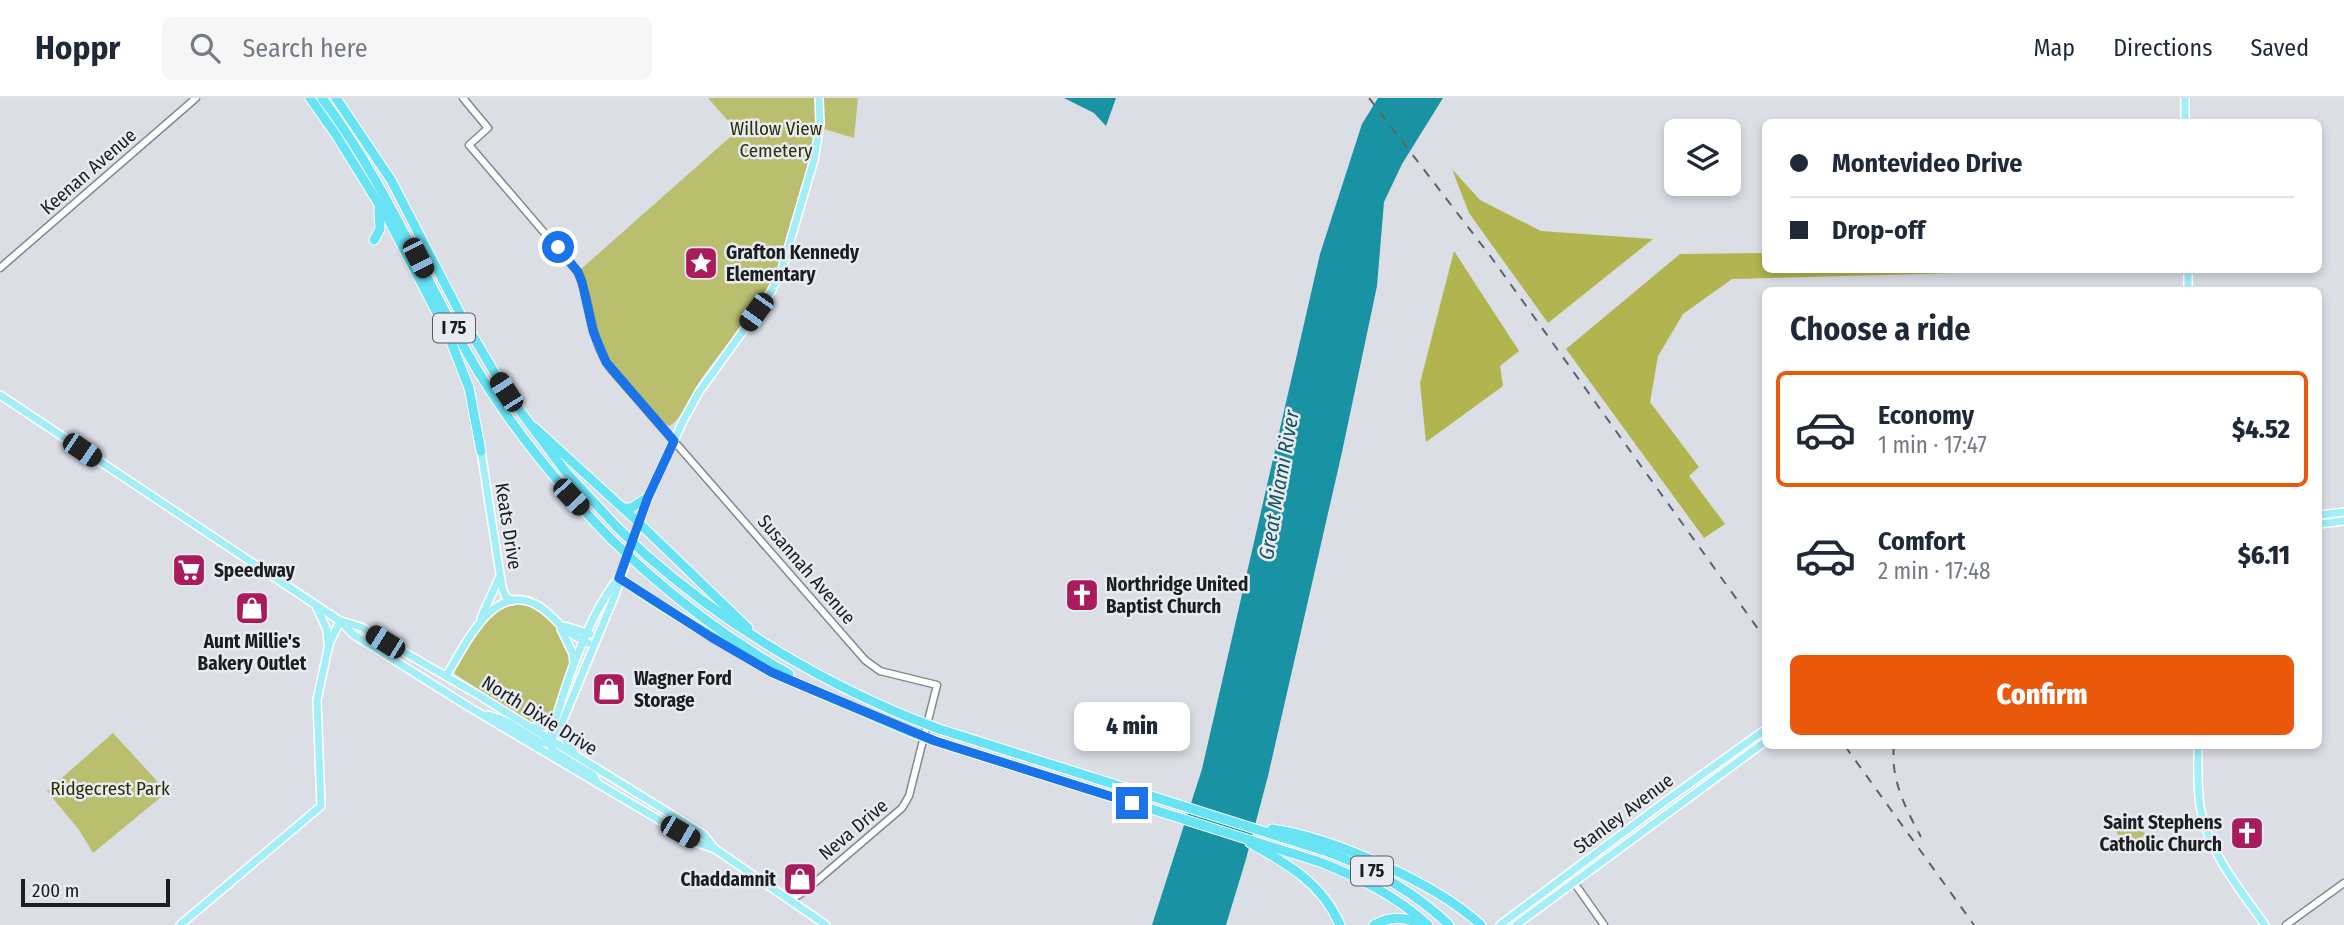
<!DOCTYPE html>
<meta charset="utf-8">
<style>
:root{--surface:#fff;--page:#f6f6f7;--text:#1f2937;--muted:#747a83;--line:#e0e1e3;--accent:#ea580c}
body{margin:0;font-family:"Fira Sans Condensed",sans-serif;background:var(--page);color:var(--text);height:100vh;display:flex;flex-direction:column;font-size:26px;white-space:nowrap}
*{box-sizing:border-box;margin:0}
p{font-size:23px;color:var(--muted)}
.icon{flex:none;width:38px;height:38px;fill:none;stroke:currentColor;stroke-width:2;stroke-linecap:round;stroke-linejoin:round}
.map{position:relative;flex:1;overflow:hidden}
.panel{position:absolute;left:1762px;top:189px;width:560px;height:462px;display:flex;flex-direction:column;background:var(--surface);border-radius:10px;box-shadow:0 4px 10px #0003}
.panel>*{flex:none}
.hud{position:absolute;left:1762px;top:21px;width:560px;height:154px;border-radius:10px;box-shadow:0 4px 10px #0003;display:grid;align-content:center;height:154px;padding:0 28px;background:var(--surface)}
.fabs{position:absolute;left:1664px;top:21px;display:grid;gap:14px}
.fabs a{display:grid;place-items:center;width:77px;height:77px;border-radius:10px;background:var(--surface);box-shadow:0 4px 10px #0003;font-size:35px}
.scale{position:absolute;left:21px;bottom:18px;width:149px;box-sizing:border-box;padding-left:7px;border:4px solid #1b1d1f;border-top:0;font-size:19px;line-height:24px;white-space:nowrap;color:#1b1d1f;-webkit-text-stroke:5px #e8ebf2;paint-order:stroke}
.end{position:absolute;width:32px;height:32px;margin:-16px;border:9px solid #1a73e8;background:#fff;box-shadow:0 0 0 4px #fff}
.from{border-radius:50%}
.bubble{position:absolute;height:49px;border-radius:10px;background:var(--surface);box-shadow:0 4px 10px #0003;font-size:23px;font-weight:800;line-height:49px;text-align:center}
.car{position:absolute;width:21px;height:42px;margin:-21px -10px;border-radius:9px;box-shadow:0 0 5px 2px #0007;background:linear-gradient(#222 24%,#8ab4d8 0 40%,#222 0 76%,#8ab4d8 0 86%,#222 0)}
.hud b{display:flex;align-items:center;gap:24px;height:66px;font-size:26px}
.hud b+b{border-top:2px solid var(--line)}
.hud i{width:18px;height:18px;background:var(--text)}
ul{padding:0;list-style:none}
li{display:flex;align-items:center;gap:21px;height:116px;margin:0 14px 10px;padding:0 14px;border:4px solid transparent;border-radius:10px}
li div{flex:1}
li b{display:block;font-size:26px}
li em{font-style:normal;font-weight:800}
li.on{border-color:var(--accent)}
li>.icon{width:63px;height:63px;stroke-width:1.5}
h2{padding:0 28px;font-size:32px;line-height:84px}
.cta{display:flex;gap:14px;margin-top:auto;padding:14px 28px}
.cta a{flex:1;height:80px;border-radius:10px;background:var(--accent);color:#fff;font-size:28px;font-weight:800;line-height:80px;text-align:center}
header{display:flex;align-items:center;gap:42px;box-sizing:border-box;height:98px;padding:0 35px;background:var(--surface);border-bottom:2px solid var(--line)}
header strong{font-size:33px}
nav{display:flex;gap:38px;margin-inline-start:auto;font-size:24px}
.search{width:490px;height:63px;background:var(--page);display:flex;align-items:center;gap:18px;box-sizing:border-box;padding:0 24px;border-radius:10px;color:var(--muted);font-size:26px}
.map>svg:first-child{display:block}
</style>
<header>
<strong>Hoppr</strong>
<div class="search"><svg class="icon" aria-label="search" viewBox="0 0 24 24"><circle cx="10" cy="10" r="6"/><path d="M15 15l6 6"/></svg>Search here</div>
<nav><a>Map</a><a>Directions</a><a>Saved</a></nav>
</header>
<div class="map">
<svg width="2344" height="827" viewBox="0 0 2344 827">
<rect width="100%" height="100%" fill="#dbdee5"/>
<!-- green -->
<g fill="#babe6f">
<path d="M708 0H858L854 40 817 29C808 77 794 142 771 184 753 219 725 248 702 280 693 292 682 323 669 328L661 323C644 304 614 279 604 256 592 229 594 197 580 172L737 33Z"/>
<path d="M510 506C518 506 526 506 533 508 552 515 572 546 572 566L555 611 549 622 538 628 529 624 455 576 454 572 484 523 490 516Z"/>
<polygon points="113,635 167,694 93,755 79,732 47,693"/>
<polygon points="2132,719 2145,736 2135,745 2118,737 2115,731"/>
</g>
<!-- forest -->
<g fill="#b1b54f">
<polygon points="1452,71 1480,102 1541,133 1653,141 1548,225 1469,115"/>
<polygon points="1454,153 1519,253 1500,268 1503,288 1426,344 1420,285"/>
<polygon points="1766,155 1766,172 2069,172 1732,181 1683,216 1658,258 1650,304 1699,369 1689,378 1725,426 1704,440 1566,251 1680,156"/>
</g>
<!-- water -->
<g fill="#1992a4">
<polygon points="1064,0 1116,0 1106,28 1094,15"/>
<polygon points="1378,0 1443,0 1402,66 1384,104 1377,188 1342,354 1268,678 1246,761 1226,827 1152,827 1202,671 1320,156 1362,26"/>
</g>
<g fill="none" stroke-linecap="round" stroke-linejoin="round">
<!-- minor casing -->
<g stroke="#84878c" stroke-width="9">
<g id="minor">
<path d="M463 0 488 30 469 47 578 174C592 206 589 242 611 271L865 562 880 573 937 587 909 698 902 710 812 787 799 797 789 801"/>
<polyline points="0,170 196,0"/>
<polyline points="1568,776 1604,827"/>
<polyline points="2286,827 2344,785"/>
</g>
</g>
<!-- major casing -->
<g stroke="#fff" stroke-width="10">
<g id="major">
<polyline points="2185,0 2185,24"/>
<polyline points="2188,172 2188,192"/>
<polyline points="0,297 340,523 354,537 469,609 698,745 715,751 826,827"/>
<polyline points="481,353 502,489 505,498 512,503"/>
<polyline points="2319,417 2344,414"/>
<polyline points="2319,426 2344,423"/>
<polyline points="317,510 327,532 328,545"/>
<polyline points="481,520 499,480"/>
<polyline points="341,523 361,529 480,598 703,736 715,751"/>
<polyline points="565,528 590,536"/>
<polyline points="561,531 573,556 574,565"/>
<path d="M446 578C465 549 494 479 540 509 550 515 556 524 565 531 572 537 580 541 588 545"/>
<polyline points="488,617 506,623 540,644 546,645 550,642"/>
<polyline points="562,628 563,638 574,654"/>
<polyline points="531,629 543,629 554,620"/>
<path d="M550 641C563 594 587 520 617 482"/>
<polyline points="550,642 559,632 615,497 648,399 683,323 699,294 771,194 782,171 814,62 820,26 819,0"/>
<polyline points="550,642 551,649 555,654 593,677 597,684"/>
<path d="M2198 648C2198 667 2197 688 2200 708 2208 754 2239 790 2265 827"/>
<polyline points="180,827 321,708 317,602 329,546 340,523"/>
<polyline points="1500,827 1667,702 1766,631"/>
<polyline points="1516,827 1766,643"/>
</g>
</g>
<!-- highway casing -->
<g stroke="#fff" stroke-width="11">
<g id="highway">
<polyline points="310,0 336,37 388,121 448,236 469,290 481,353"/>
<path d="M322 0C382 80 420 171 469 258 508 326 557 386 612 442"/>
<polyline points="336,0 391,82 464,223 506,294 565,373 617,429"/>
<polyline points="374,142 380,131 379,111"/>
<polyline points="534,329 639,425 748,530"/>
<polyline points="623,410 631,410 648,399"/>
<path d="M646 457C726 527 815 581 913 621"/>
<path d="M642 470C687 510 736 546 789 576"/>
<polyline points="619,480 660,507 771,574 911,634"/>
<path d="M939 631 1328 754C1373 771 1414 793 1449 827"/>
<path d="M935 643 1320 764C1360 780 1396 798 1428 827"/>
<path d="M1272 731C1334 740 1435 785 1481 827"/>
<path d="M1250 745C1288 766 1322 785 1340 827"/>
<path d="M1374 827C1390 818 1405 818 1421 827"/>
</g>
</g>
<!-- minor -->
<use href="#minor" stroke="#fff" stroke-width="6"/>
<!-- major -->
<use href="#major" stroke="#a4eef8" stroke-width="7"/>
<!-- highway -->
<use href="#highway" stroke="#67e3f4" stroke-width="9"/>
<!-- rail -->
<g stroke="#606266" stroke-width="2" stroke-dasharray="9 9" stroke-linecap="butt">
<polyline points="1369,0 1491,159 1766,542"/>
<polyline points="1845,648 1974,827"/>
<path d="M1894 648C1890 681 1906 711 1921 739"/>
</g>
<!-- highway-bridge casing -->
<g stroke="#fff" stroke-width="11" stroke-linecap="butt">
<g id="highway-bridge">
<polyline points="617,429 646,457"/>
<polyline points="612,442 642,470"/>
<polyline points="913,621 939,631"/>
<polyline points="911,634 935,643"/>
</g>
</g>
<!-- highway-bridge -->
<use href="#highway-bridge" stroke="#67e3f4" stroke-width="9"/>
</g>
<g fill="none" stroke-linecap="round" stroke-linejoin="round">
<!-- route -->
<polyline stroke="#1a73e8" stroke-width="9" points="558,149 578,174 582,184 593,233 606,264 674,343 648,399 619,480 711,539 771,574 799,586 935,643 1132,705"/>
</g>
<!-- icons -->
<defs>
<g id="sight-square" transform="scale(1.75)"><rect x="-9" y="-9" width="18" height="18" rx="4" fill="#a91c5b" stroke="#e8ebf2"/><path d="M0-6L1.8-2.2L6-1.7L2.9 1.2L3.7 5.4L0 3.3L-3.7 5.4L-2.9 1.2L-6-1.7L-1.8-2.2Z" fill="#fff"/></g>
<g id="supermarket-square" transform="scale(1.75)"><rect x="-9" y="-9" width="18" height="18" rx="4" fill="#a91c5b" stroke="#e8ebf2"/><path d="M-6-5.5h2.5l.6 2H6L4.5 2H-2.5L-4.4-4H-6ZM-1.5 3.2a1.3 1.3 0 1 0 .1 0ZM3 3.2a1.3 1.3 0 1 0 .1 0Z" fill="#fff"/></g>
<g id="church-square" transform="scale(1.75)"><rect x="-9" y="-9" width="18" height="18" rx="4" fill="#a91c5b" stroke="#e8ebf2"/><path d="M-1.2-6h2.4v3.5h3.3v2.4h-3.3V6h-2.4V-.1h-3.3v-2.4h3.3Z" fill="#fff"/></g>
<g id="shop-square" transform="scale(1.75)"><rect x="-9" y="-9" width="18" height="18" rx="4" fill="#a91c5b" stroke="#e8ebf2"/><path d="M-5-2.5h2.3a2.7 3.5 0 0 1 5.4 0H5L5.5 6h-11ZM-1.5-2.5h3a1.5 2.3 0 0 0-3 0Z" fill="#fff"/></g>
</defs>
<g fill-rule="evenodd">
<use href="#sight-square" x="701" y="165"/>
<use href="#supermarket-square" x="189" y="472"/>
<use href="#church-square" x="1082" y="497"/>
<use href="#shop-square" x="252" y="510"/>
<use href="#shop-square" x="609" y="591"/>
<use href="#church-square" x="2247" y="735"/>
<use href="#shop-square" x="800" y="781"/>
</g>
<g text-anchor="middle" stroke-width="5" stroke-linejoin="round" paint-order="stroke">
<!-- shield labels -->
<g fill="#e8ebf2" stroke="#585b5e" stroke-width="2">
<rect x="433" y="215.5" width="42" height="29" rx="5"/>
<rect x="1351" y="758.5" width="42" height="29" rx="5"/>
</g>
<g font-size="18" font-weight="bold" fill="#1b1d1f">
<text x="454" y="236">I 75</text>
<text x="1372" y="779">I 75</text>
</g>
<!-- park labels -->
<g font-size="19" fill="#2e2f02" stroke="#e8ebf2">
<text x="776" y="37">Willow View<tspan x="776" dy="22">Cemetery</tspan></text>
<text x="110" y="697">Ridgecrest Park</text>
</g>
<!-- street labels -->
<g font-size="19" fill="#1b1d1f" stroke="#e8ebf2">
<text transform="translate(88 73) rotate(-41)" y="7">Keenan Avenue</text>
<text transform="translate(509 428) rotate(81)" y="7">Keats Drive</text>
<text transform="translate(807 471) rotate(49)" y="7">Susannah Avenue</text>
<text transform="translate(540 617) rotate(32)" y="7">North Dixie Drive</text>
<text transform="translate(1623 715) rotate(-37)" y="7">Stanley Avenue</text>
<text transform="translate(853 731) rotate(-40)" y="7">Neva Drive</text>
</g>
<!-- poi labels -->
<g font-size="19" font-weight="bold" fill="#1b1d1f" stroke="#e8ebf2" text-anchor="start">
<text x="726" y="161">Grafton Kennedy<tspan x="726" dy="22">Elementary</tspan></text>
<text x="214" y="479">Speedway</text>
<text x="1106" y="493">Northridge United<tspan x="1106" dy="22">Baptist Church</tspan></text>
<text x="252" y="550" text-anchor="middle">Aunt Millie's<tspan x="252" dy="22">Bakery Outlet</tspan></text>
<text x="634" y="587">Wagner Ford<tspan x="634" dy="22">Storage</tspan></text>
<text x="2222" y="731" text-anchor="end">Saint Stephens<tspan x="2222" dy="22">Catholic Church</tspan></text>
<text x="776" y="788" text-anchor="end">Chaddamnit</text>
</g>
<!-- water labels -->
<g font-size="21" font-style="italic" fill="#15535d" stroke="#e8ebf2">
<text transform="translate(1279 387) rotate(-80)" y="7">Great Miami River</text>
</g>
</g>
</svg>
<div class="fabs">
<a><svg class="icon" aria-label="layers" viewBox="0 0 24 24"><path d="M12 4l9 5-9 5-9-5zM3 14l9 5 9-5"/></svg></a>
</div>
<div class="scale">200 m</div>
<i class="end from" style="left:558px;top:149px"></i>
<i class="end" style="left:1132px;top:705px"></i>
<div class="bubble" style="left:1074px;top:604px;width:116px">4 min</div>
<i class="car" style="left:418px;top:160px;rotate:153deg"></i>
<i class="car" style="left:756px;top:214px;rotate:216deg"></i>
<i class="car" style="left:506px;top:294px;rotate:327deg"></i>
<i class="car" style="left:82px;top:352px;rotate:124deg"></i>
<i class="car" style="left:571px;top:399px;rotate:137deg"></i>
<i class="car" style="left:385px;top:544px;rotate:302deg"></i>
<i class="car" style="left:680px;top:734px;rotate:120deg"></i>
<div class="hud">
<b><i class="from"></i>Montevideo Drive</b>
<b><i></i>Drop-off</b>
</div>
<section class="panel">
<h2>Choose a ride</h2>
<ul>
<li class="on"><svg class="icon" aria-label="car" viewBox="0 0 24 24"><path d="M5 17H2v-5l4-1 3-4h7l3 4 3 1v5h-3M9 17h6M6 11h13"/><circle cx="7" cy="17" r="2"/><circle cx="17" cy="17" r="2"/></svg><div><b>Economy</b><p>1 min · 17:47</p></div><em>$4.52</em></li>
<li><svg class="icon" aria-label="car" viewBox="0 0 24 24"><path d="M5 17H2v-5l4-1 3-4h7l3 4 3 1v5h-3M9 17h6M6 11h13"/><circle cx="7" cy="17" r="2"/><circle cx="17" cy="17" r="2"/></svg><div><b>Comfort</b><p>2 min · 17:48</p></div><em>$6.11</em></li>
</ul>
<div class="cta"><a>Confirm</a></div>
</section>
</div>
